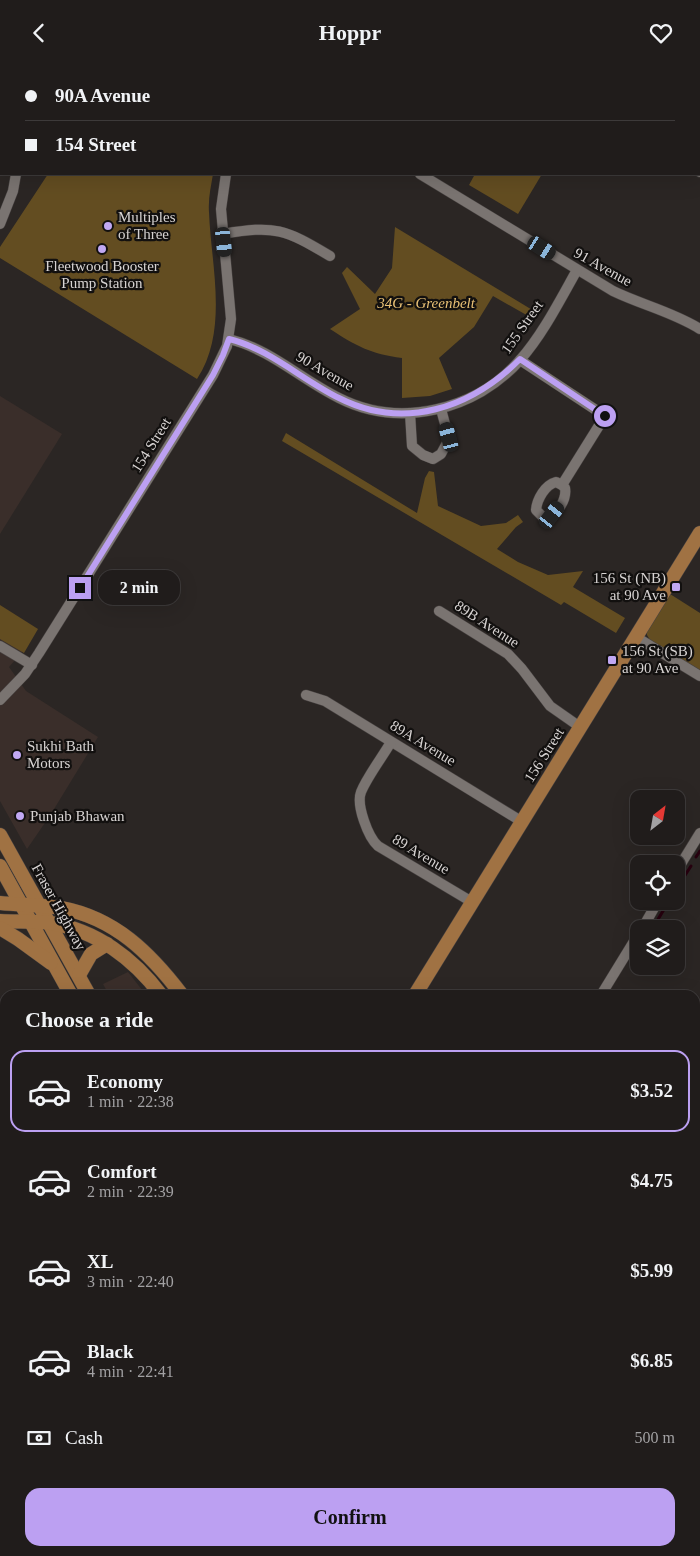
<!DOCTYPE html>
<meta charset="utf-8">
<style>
:root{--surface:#201c1b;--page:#282524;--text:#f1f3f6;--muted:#a2a1a3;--line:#3d3a3a;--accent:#bca0f2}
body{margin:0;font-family:Georgia,serif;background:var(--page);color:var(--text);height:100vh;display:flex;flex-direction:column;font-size:19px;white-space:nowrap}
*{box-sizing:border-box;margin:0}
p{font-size:16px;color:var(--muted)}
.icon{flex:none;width:28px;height:28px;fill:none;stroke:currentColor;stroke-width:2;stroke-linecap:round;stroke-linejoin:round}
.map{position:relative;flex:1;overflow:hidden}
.panel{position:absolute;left:0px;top:925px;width:700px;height:566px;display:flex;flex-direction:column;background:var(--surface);border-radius:15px 15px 0 0;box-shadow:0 5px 20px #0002,0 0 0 1px var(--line)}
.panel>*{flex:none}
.guide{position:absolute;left:0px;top:0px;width:700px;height:110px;box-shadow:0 5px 20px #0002,0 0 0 1px var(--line);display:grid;align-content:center;height:110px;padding:0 25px;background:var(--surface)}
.needle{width:32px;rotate:31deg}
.fabs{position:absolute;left:630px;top:725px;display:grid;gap:10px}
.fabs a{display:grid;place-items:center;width:55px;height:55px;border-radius:10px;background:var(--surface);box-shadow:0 5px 20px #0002,0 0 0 1px var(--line);font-size:25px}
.end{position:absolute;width:22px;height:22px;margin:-11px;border:6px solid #bca0f2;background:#111;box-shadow:0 0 0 2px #111}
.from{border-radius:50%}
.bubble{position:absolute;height:35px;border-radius:15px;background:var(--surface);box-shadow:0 5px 20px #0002,0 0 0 1px var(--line);font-size:16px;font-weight:700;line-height:35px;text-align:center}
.car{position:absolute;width:15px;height:30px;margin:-15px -8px;border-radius:6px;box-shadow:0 0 4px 1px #0007;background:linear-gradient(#222 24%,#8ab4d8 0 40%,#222 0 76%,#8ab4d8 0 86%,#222 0)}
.guide b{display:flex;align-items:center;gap:18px;height:48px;font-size:19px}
.guide b+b{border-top:1px solid var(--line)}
.guide i{width:12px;height:12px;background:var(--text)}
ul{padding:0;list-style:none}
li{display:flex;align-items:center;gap:15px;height:82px;margin:0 10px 8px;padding:0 15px;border:2px solid transparent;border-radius:15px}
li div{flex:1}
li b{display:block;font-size:19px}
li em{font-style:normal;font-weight:700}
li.current{border-color:var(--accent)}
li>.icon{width:45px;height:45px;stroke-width:1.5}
h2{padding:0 25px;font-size:22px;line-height:60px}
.pay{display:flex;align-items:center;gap:12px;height:55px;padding:0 25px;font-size:19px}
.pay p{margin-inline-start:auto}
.action{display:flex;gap:10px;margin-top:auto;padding:10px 25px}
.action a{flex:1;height:58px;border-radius:15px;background:var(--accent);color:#111;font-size:20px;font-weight:700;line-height:58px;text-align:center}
header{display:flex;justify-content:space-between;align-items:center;height:65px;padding:0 25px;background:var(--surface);font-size:22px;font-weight:700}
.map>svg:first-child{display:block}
</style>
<header><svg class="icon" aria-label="back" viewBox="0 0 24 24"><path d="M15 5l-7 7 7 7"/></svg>Hoppr<svg class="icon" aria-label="heart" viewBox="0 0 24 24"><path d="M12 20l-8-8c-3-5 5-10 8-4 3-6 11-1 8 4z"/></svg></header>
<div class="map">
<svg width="700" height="1491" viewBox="0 0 700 1491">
<rect width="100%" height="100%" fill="#2b2624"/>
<!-- built -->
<g fill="#3a2e2a">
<polygon points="0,331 62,369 0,469"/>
<polygon points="0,571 23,586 9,602 26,626 98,672 51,749 27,784 0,736"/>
<polygon points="128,907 146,930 109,930 103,919"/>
<polygon points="414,1486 492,1486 489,1491 417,1491"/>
</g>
<!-- green -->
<g fill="#634d21">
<path d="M48 109H213C211 121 208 134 209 147 211 201 229 265 197 314L0 193V182Z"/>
<polygon points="475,109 542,109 518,149 469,120"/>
<path d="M395 162 534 246 530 252 493 231 474 262 439 293 452 324 430 331 402 333V293C371 289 356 281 330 264L360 244 342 208 347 202 375 229 392 203Z"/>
<polygon points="286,368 417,448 425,413 429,406 434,407 438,441 481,461 506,458 518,450 523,457 516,462 497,484 518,497 548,510 583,506 573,522 625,553 616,568 564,537 561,540 282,376"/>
<polygon points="670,529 700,548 700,606 650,575 647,570 647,565"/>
<polygon points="0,540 38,564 24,588 0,574"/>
</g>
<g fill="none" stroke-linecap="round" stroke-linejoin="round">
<!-- stream -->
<g stroke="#27000f" stroke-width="3">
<polyline points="696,792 700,786"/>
<polyline points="682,815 691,801"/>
<polyline points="654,861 669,836"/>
</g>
<!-- minor casing -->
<g stroke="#474241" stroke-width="11">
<g id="minor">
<polyline points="523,0 525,1"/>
<polyline points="287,1 288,0"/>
<polyline points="0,33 1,35"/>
<polyline points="699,106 700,107"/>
<path d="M420 109 613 226C642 240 673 247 700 264"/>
<polyline points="0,159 13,126 16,109"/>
<path d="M223 169C275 160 285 164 330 191"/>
<path d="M229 274C270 284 302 315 339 333 400 364 476 345 520 295 543 269 560 235 577 205"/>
<polyline points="520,295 605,351 562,420"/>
<polyline points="410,348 412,381 423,390 433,394 441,389 449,374 441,344"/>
<path d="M556 417 562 420 565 423C567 434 558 448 548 453L543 452 536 445C537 434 545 420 556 417Z"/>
<polyline points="439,546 508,589 522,604 550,641 580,662"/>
<polyline points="636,572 700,611"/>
<polyline points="0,581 32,600"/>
<polyline points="306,630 325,636 521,756"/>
<polyline points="0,635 25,609 39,588 213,310 227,281 231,254 221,144 226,109"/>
<path d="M391 677C383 691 367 712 361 727 356 740 368 772 378 781L472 837"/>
<polyline points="676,807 700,768"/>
<polyline points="642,864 658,836"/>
<polyline points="601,930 639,868"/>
<polyline points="0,1029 5,1032"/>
<polyline points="695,1046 700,1042"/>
<polyline points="0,1331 5,1334"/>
<polyline points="695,1445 700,1448"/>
<polyline points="695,1477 700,1469"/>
<polyline points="79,1491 82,1486"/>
<polyline points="687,1491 690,1486"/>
</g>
</g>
<!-- major casing -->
<g stroke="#474241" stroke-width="15">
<g id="major">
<polyline points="0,770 89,930"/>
<polyline points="0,801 71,930"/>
<path d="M0 838C20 840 41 840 61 843 115 853 150 888 182 930"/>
<path d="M0 856C17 857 34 856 50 858 96 865 134 894 161 930"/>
<polyline points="0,863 18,874 51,898"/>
<polyline points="79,910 91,889 107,879"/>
<polyline points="415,930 700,468"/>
<polyline points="695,1298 700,1301"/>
<polyline points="377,1486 380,1491"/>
</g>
</g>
<!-- minor -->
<use href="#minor" stroke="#7a7471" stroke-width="10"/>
<!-- major -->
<use href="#major" stroke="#a07243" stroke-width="14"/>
</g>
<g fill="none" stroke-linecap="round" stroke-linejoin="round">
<!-- route -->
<path stroke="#bca0f2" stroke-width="6" d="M80 523 213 310 223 290 229 274C270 284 302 315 339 333 404 366 471 343 520 294L605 351"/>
</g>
<!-- markers -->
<g fill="#c1a8f3" stroke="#12100f" stroke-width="2">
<circle cx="108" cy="161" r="5"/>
<circle cx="102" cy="184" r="5"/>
<rect x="671" y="517" width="10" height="10" rx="2.5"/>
<rect x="607" y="590" width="10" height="10" rx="2.5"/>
<circle cx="17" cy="690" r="5"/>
<circle cx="20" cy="751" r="5"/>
</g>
<g text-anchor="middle" stroke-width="4.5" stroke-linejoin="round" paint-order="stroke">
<!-- poi labels -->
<g font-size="15" fill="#d7d3d2" stroke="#12100f" text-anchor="start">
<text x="118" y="157">Multiples<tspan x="118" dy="17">of Three</tspan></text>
<text x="102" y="206" text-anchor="middle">Fleetwood Booster<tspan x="102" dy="17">Pump Station</tspan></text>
<text x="666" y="518" text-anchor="end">156 St (NB)<tspan x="666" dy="17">at 90 Ave</tspan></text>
<text x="622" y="591">156 St (SB)<tspan x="622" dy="17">at 90 Ave</tspan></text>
<text x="27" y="686">Sukhi Bath<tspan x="27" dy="17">Motors</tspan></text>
<text x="30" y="756">Punjab Bhawan</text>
</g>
<!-- street labels -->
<g font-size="15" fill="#d7d3d2" stroke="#12100f">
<text transform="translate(603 202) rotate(29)" y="5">91 Avenue</text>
<text transform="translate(522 262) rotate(-55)" y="5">155 Street</text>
<text transform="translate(325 306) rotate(30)" y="5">90 Avenue</text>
<text transform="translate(151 380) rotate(-58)" y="5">154 Street</text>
<text transform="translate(487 559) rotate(33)" y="5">89B Avenue</text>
<text transform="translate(423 678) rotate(31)" y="5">89A Avenue</text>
<text transform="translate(544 690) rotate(-58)" y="5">156 Street</text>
<text transform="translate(421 789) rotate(31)" y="5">89 Avenue</text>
<text transform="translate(59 842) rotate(61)" y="5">Fraser Highway</text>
</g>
<!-- park labels -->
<g font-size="15" font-style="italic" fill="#e9c175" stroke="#12100f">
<text x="426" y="243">34G - Greenbelt</text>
</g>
</g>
</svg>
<div class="fabs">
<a><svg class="needle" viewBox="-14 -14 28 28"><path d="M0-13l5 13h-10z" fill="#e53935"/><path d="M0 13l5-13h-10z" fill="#a2a1a3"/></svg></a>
<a><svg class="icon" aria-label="locate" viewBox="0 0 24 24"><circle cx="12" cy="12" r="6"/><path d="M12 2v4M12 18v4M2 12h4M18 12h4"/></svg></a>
<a><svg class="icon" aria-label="layers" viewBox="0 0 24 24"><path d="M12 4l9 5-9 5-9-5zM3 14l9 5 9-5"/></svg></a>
</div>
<i class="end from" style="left:605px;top:351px"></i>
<i class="end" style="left:80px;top:523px"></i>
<div class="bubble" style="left:98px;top:505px;width:82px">2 min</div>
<i class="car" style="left:224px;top:177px;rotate:174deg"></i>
<i class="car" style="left:542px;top:183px;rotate:122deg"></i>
<i class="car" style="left:449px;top:372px;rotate:345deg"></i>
<i class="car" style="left:552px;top:450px;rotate:38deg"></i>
<div class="guide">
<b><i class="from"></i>90A Avenue</b>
<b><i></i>154 Street</b>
</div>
<section class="panel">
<h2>Choose a ride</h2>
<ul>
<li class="current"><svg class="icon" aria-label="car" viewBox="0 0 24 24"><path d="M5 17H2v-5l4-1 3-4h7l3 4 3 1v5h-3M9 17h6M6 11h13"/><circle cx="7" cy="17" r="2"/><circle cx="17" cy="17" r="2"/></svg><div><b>Economy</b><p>1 min · 22:38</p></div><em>$3.52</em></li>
<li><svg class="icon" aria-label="car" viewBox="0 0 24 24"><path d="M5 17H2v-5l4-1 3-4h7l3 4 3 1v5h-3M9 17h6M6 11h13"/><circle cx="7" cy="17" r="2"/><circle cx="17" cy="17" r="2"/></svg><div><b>Comfort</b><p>2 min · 22:39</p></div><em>$4.75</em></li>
<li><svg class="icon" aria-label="car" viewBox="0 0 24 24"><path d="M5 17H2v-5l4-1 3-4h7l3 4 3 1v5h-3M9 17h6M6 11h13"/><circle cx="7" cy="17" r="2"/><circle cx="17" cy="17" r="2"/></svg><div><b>XL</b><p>3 min · 22:40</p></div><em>$5.99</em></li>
<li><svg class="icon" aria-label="car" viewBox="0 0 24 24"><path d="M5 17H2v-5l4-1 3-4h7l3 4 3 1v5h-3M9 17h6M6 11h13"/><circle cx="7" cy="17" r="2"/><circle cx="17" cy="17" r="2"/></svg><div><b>Black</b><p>4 min · 22:41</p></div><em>$6.85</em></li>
</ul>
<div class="pay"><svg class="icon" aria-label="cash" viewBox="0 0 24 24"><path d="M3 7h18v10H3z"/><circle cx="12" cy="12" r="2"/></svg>Cash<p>500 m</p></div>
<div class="action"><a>Confirm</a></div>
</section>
</div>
